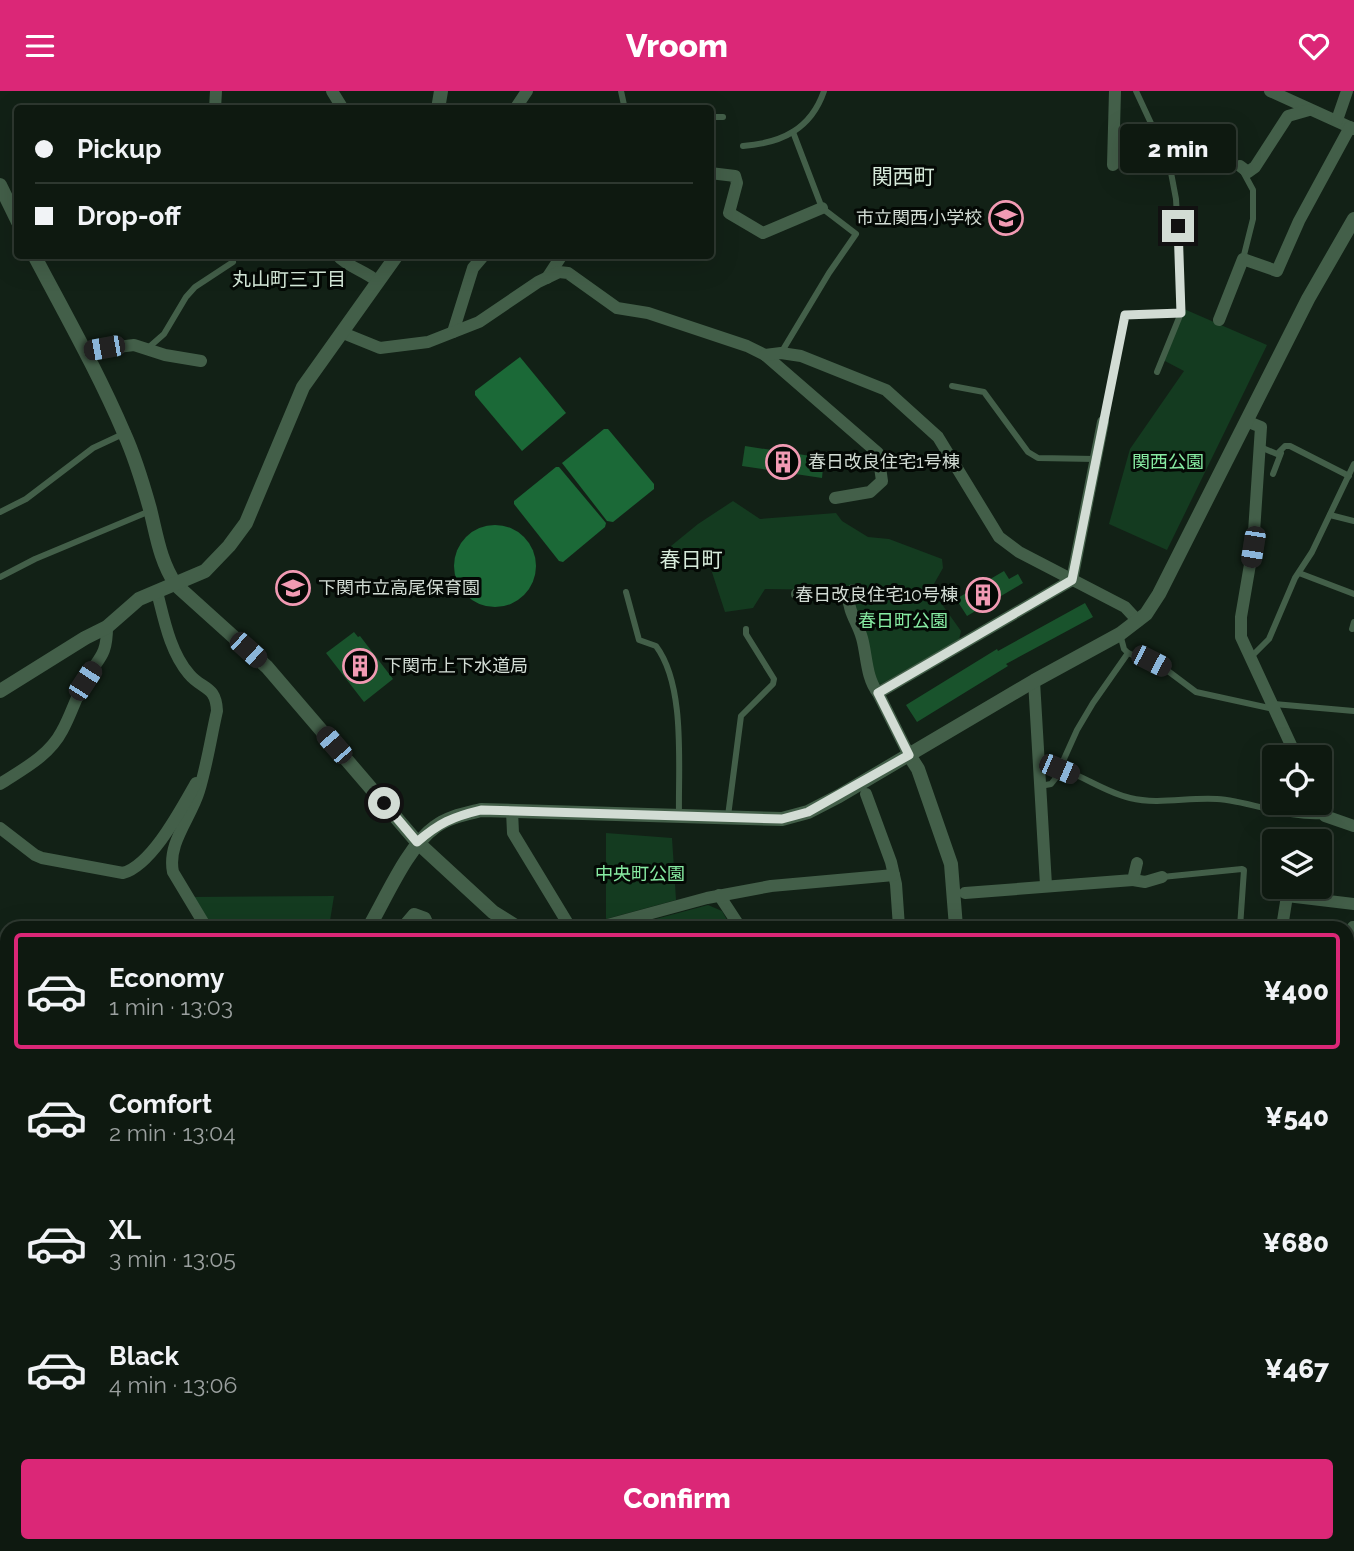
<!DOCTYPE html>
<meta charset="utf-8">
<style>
:root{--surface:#0e1910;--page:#172219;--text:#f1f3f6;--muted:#9ba09f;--line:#2e3830;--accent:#db2777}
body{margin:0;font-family:Raleway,"Noto Sans JP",sans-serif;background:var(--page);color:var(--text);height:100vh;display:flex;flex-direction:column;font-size:26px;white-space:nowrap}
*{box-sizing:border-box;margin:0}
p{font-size:23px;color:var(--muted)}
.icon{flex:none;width:38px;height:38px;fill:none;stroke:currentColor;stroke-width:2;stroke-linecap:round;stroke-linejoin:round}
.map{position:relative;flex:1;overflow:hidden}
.drawer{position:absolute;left:0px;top:830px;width:1354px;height:632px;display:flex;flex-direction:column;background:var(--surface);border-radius:21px 21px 0 0;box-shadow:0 7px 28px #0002,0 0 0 2px var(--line)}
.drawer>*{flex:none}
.top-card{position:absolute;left:14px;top:14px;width:700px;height:154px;border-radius:7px;box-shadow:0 7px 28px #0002,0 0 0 2px var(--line);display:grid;align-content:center;height:154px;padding:0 21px;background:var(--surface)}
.tools{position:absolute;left:1262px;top:654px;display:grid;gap:14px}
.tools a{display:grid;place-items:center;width:70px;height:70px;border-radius:7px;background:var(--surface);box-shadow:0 7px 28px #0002,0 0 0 2px var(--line);font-size:35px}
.end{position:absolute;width:32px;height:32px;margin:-16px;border:9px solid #d2dcd4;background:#111;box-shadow:0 0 0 4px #111}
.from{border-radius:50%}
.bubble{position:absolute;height:49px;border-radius:7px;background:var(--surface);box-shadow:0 7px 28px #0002,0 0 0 2px var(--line);font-size:23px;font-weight:800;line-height:49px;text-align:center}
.car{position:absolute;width:21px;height:42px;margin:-21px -10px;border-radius:9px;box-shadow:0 0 5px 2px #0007;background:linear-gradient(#222 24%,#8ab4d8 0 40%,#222 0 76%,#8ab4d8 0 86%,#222 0)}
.top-card b{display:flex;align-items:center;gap:24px;height:66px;font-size:26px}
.top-card b+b{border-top:2px solid var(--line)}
.top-card i{width:18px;height:18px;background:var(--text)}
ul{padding:12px 0 0;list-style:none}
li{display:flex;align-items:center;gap:21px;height:116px;margin:0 14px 10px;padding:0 7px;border:4px solid transparent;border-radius:7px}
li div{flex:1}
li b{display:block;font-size:26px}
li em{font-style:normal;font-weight:800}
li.selected{border-color:var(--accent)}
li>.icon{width:63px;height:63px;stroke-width:1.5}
.button{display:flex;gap:14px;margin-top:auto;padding:14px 21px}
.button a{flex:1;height:80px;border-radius:7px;background:var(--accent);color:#fff;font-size:28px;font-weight:800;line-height:80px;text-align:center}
header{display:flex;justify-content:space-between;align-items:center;height:91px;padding:0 21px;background:var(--accent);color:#fff;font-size:32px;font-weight:800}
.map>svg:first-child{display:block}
</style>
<header><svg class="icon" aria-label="menu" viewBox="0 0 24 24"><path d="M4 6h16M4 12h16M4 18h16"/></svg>Vroom<svg class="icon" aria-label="heart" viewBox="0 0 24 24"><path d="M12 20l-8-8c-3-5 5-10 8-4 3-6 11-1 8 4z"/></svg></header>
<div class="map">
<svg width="1354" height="1460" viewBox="0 0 1354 1460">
<rect width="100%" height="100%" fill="#122116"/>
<!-- green -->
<g fill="#143b20">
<polygon points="1184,218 1267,254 1167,459 1109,433 1130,358 1184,280 1163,269"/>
<polygon points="733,410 760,428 836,422 842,430 868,446 889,448 942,468 943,477 931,498 961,540 959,549 881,593 876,592 844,499 765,498 753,517 725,521 706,463 671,466 671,455 698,433"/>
<polygon points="606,742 672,747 676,809 606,828"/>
<polygon points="334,805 329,836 210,836 192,806"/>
<polygon points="708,814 722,820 731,836 626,836"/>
<polygon points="122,1454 261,1454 262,1460 117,1460"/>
</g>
<!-- water -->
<g fill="#1b6937">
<polygon points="520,266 566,322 522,360 475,304 475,300"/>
<polygon points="604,338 608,338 654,393 654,398 613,431 607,430 562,372"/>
<polygon points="556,376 559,376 606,432 605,436 563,471 559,470 514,413 514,410"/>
<circle cx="495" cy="475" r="41"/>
</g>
<!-- building -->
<g fill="#19532c">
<polygon points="745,355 824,367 822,387 742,375"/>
<polygon points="1004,480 1009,488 1018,483 1023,492 967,525 956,508"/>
<polygon points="1085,512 1093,526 1006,573 1008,575 917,631 906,614 997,558 998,560"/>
<polygon points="354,541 358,546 360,545 393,588 364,611 326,562"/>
</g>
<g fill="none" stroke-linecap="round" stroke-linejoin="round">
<!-- service -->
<g stroke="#435f49" stroke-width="6">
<polyline points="621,0 624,14 631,18"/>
<polyline points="710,26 723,26"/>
<polyline points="1201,45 1240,75 1253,99 1253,128 1243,168"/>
<path d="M743 55C782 52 811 38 824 0"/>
<polyline points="148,257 164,243 186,206 195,196 233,171"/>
<polyline points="781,262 829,182 856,143 822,117 793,41"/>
<polyline points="1157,281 1181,222"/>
<polyline points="952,295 984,301 1028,361 1038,367 1095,368"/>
<polyline points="1103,331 1125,224 1181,222 1182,218 1176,108 1169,71 1136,0"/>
<polyline points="1258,355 1277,363 1285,355 1290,355 1349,385"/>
<polyline points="1273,383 1281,362"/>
<polyline points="0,421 26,408 93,357 123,343"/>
<polyline points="1330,424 1354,430"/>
<polyline points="1299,482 1354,503"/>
<polyline points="0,486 35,468 150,420"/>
<path d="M626 501 639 549 656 555C686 595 678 676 679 725"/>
<polyline points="1352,538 1354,531"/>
<polyline points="1120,543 1124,558 1128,562 1164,577 1196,601 1274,618"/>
<polyline points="1251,566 1269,548 1295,487 1312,461 1354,373"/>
<polyline points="1274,613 1354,620"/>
<path d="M1039 674C1072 675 1099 700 1130 707 1159 714 1188 706 1217 708 1250 710 1289 728 1323 725"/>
<polyline points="1040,695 1051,693 1055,688 1077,639 1093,612 1128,562"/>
<polyline points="728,725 741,625 773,593 774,588 746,543 746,538"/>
<polyline points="1162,786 1242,778 1244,779 1240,836"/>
<polyline points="1348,948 1354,944"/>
<polyline points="0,956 7,975"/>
<polyline points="903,1454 904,1460"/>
<polyline points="1228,1454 1234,1460"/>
<polyline points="130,1460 132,1454"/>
</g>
<!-- minor -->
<g stroke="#435f49" stroke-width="12">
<polyline points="332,0 343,18"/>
<polyline points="1270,0 1354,38"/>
<polyline points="215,18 216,0"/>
<polyline points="515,18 527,0"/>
<polyline points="1337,29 1347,0"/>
<polyline points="1113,74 1115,0"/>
<polyline points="1240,75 1248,81 1255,76 1288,25 1309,19"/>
<polyline points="710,82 735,85 737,92 729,122 763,142 822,117"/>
<path d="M337 164C347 176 366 180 378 191"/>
<polyline points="547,187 562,164"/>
<polyline points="1219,229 1243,168 1277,180 1299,130 1350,36"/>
<polyline points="453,241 473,177 484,164"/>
<polyline points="343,242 380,257 428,251 479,231 538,191 559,181 568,182 617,217 648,222 747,255 765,264 878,362 882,390 870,401 835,407"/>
<polyline points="85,260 134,254 165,264 201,270"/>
<polyline points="765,264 781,262 801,265 886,299 938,346 999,446 1019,461 1125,516 1138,530"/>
<polyline points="1246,330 1261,336 1253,456 1241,526 1241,546 1297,667"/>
<path d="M853 499 848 504C849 523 857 530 862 547 867 565 866 587 878 602L909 664"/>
<path d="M157 501C164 528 170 561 189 583 202 599 216 594 217 620 211 646 207 674 199 700 191 727 167 752 173 781L206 836"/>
<polyline points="797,503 841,502 848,504"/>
<polyline points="1034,590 1046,794"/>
<polyline points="878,602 1072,489 1103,331"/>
<path d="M0 693C23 678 49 665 62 640 71 624 76 606 85 590 98 566 107 567 107 536"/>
<polyline points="866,703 891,771 896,793 899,836"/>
<polyline points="1314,712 1325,725 1354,735"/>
<polyline points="512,720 513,742 570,836"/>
<path d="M0 737 35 764 42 767 123 782C152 774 181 718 196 692"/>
<polyline points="1133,789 1145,791 1162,786"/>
<polyline points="965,802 1133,789 1137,772"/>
<polyline points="719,804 740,836"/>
<polyline points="403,836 414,823 425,827 429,836"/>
<polyline points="600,836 707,807 771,795 894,784"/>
<polyline points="1282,836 1287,805 1354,813"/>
<polyline points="1351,866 1353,836"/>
<polyline points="1348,1043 1354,1039"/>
<polyline points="1348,1079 1354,1078"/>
<polyline points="0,1180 7,1177"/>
<polyline points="0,1198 7,1209"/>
<polyline points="0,1256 7,1215"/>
<polyline points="1348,1417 1354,1413"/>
<polyline points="630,1454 631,1460"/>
<polyline points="1029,1454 1030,1460"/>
<polyline points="1306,1454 1313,1460"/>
<polyline points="108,1460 113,1454"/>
<polyline points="989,1460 1014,1454"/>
<polyline points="1276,1460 1286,1454"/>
</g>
<!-- tertiary -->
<g stroke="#435f49" stroke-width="14">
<polyline points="438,18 441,0"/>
<polyline points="0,94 18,131"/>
<path d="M34 164C65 223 98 281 124 342 135 366 143 393 150 418 157 446 160 470 176 494L267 576 417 751 493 821 517 836"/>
<polyline points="0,600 85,547 107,536 139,508 205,480 229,455 246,432 303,296 397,164"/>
<polyline points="909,664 918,678 951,773 956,836"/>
<path d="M369 836C386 807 408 755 435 736 448 726 465 723 481 719L782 728 808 721 839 705 1034 590 1120 543 1146 523 1159 503 1308 208 1354 128"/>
<polyline points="279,1454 280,1460"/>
<polyline points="1150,1454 1153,1460"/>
</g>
</g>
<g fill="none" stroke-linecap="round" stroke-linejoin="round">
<!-- route -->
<path stroke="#d2dcd4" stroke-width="9" d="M384 712 417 751C439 732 452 726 481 719L782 728 808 721 909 664 878 602 1072 489 1125 224 1181 222 1178 135"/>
</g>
<!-- icons -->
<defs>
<g id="school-ring" transform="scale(1.75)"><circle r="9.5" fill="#040905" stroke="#f19ab3" stroke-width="1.5"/><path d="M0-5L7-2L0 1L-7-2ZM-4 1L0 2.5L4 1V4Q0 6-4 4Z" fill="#f19ab3"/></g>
<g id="building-ring" transform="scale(1.75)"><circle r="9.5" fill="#040905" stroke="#f19ab3" stroke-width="1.5"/><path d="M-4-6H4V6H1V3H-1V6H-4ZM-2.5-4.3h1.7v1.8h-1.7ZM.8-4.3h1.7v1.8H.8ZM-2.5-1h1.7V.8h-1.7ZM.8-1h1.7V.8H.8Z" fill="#f19ab3"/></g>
</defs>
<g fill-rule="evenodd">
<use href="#school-ring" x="1006" y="127"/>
<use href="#building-ring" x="783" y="371"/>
<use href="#school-ring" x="293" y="497"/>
<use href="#building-ring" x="983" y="504"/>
<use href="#building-ring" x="360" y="575"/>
</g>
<g text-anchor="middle" stroke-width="6" stroke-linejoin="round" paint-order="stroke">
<!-- poi labels -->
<g font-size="18" fill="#d2dcd4" stroke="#040905" text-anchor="start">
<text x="982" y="133" text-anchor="end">市立関西小学校</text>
<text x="808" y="377">春日改良住宅1号棟</text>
<text x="318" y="503">下関市立高尾保育園</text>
<text x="958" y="510" text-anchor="end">春日改良住宅10号棟</text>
<text x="384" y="581">下関市上下水道局</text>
</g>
<!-- park labels -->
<g font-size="18" fill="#87eba2" stroke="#040905">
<text x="1168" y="377">関西公園</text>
<text x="903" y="536">春日町公園</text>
<text x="640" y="789">中央町公園</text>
</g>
<!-- neighbourhood labels -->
<g font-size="19" fill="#d7ebdb" stroke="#040905">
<text x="289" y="195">丸山町三丁目</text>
</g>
<!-- quarter labels -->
<g font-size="21" fill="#d7ebdb" stroke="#040905">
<text x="903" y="93">関西町</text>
<text x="691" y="476">春日町</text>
</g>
</g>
</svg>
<div class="tools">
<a><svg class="icon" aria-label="locate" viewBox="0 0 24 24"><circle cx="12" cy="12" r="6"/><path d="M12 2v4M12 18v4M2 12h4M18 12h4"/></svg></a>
<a><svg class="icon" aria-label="layers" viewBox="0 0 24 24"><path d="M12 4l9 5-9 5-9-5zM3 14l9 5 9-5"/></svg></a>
</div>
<i class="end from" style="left:384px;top:712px"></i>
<i class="end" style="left:1178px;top:135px"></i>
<div class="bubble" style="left:1120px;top:33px;width:116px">2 min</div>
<i class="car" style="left:104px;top:257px;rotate:260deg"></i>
<i class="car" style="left:1253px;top:456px;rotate:189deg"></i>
<i class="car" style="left:248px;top:559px;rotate:132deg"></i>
<i class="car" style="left:1151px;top:570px;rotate:117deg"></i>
<i class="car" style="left:85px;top:590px;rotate:33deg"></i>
<i class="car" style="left:334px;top:654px;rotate:319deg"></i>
<i class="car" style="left:1059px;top:678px;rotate:113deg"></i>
<div class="top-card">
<b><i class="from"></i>Pickup</b>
<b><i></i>Drop-off</b>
</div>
<section class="drawer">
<ul>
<li class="selected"><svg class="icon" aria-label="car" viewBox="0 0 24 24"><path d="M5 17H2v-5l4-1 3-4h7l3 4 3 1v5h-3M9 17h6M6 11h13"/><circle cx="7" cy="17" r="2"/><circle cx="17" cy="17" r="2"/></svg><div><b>Economy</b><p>1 min · 13:03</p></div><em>¥400</em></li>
<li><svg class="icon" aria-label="car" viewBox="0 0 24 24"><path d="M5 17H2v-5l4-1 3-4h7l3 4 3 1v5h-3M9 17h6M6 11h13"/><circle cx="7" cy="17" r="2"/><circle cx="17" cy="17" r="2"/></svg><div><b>Comfort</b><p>2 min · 13:04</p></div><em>¥540</em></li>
<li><svg class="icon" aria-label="car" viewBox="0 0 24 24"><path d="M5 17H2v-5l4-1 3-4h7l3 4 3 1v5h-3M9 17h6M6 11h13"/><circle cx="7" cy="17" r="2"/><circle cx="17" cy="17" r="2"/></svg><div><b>XL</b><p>3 min · 13:05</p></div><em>¥680</em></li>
<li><svg class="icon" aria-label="car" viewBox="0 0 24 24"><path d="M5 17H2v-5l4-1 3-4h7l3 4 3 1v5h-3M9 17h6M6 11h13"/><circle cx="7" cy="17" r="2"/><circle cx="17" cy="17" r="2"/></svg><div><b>Black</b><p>4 min · 13:06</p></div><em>¥467</em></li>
</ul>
<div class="button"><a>Confirm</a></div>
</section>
</div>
